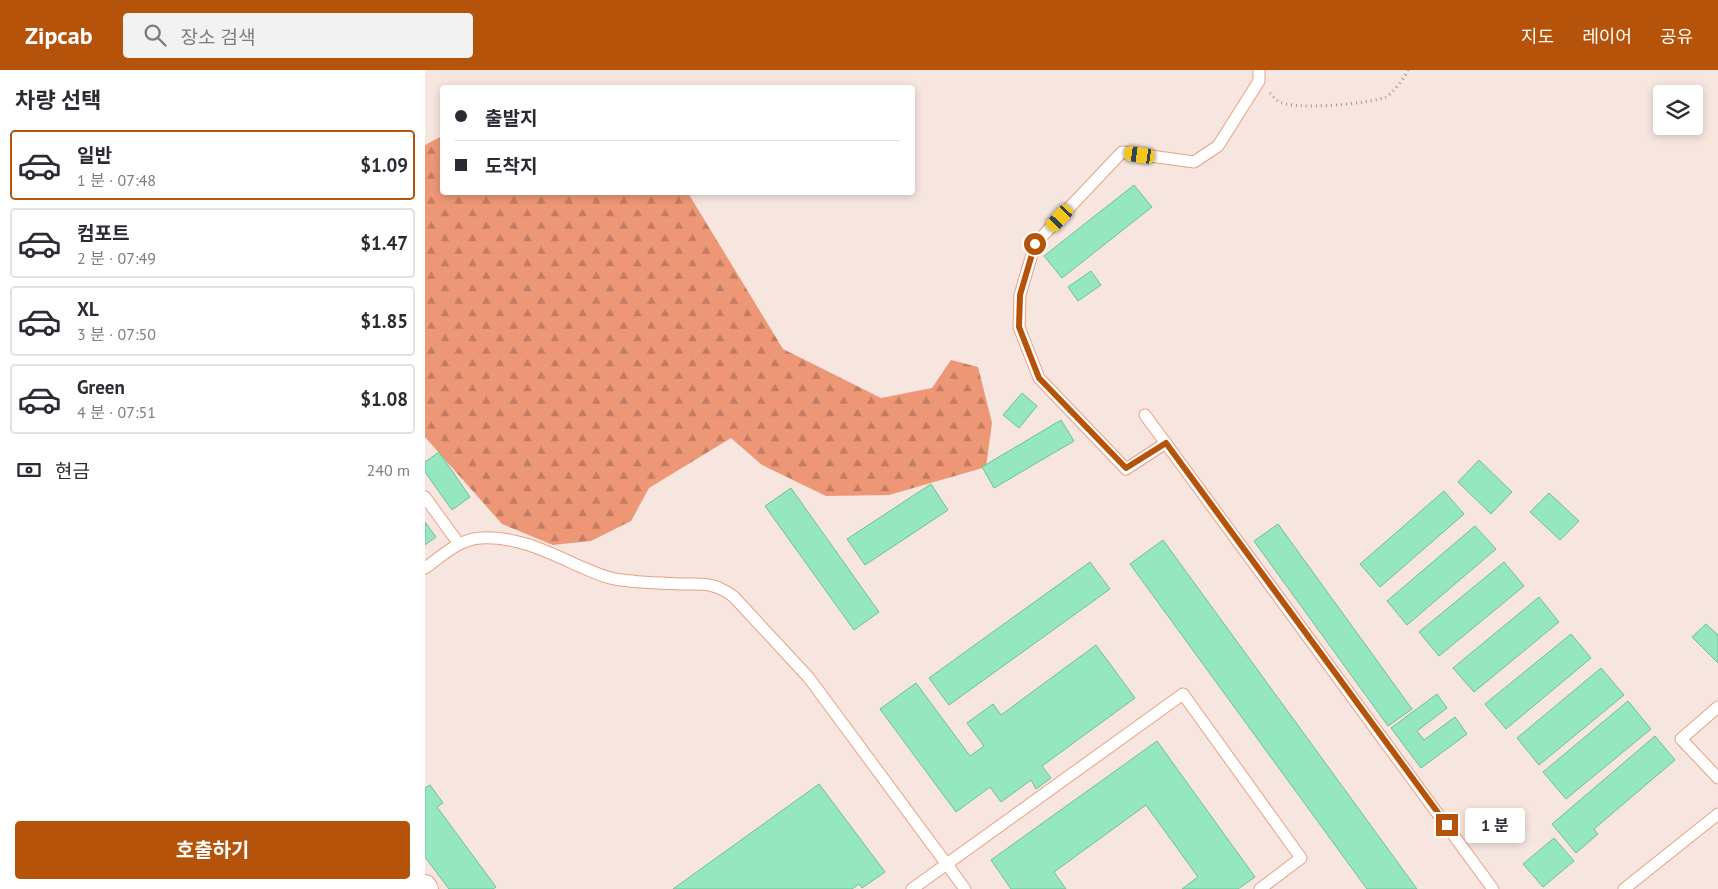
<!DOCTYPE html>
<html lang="ko">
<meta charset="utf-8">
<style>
:root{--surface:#fff;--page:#f2f2f3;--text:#2b2b33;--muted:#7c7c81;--line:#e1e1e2;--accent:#b45309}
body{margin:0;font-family:"PT Sans","Noto Sans KR",sans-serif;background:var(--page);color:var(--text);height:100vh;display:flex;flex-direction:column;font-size:19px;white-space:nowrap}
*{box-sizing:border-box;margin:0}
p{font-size:16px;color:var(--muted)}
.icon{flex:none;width:28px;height:28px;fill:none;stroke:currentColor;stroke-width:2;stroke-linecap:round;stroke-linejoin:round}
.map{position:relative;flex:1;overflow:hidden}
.side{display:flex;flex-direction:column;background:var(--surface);width:425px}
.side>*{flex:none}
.hud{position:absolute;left:15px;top:15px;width:475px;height:110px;border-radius:5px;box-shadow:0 2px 8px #0003;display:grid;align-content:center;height:110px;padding:0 15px;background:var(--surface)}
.tools{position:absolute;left:1228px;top:15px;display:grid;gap:10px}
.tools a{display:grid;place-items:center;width:50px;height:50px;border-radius:5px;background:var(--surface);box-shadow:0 2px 8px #0003;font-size:25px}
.end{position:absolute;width:22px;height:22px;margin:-11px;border:6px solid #b45309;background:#fff;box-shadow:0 0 0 2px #fff}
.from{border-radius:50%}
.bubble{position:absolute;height:35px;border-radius:5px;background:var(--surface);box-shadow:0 2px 8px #0003;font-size:16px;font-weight:700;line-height:35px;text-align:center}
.car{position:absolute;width:15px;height:30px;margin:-15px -8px;border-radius:6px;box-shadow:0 0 4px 1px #0007;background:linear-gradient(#f5c518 24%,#345 0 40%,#f5c518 0 76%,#345 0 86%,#f5c518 0)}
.hud b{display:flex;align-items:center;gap:18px;height:48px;font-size:19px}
.hud b+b{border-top:1px solid var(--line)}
.hud i{width:12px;height:12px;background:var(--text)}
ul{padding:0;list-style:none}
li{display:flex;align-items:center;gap:15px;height:70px;margin:0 10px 8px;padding:0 5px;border:2px solid var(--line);border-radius:5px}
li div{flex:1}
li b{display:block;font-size:19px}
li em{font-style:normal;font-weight:700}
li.on{border-color:var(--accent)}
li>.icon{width:45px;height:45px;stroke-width:1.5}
h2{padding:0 15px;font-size:22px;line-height:60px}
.pay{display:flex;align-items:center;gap:12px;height:55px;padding:0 15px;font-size:19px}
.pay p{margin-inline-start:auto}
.action{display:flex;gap:10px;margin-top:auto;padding:10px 15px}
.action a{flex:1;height:58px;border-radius:5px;background:var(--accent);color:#fff;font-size:20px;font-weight:700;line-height:58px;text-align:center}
header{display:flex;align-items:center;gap:30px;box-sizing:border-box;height:70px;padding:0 25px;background:var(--accent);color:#fff}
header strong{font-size:24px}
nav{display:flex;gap:28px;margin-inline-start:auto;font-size:18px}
.search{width:350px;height:45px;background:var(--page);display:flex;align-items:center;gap:12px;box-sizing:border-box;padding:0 18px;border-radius:5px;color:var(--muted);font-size:19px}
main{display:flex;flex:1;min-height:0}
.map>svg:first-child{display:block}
</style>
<header>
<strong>Zipcab</strong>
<div class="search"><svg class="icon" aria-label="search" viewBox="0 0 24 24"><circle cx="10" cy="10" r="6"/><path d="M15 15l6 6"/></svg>장소 검색</div>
<nav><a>지도</a><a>레이어</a><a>공유</a></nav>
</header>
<main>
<section class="side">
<h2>차량 선택</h2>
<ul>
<li class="on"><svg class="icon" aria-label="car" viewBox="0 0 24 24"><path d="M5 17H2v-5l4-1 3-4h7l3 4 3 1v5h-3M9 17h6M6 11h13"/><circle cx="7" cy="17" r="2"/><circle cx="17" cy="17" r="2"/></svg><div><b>일반</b><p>1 분 · 07:48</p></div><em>$1.09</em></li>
<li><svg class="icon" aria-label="car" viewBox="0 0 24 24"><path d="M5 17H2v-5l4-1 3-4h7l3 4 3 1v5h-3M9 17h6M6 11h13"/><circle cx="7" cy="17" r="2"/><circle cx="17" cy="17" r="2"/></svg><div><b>컴포트</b><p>2 분 · 07:49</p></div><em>$1.47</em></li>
<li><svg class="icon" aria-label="car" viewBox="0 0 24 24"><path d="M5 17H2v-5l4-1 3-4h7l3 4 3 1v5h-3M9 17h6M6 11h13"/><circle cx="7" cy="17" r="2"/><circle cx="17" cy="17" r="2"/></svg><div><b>XL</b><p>3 분 · 07:50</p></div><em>$1.85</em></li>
<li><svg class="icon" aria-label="car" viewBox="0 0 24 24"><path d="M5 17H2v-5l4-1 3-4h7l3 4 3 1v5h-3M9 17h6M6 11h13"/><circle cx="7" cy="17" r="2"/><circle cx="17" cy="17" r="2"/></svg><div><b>Green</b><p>4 분 · 07:51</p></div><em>$1.08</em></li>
</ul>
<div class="pay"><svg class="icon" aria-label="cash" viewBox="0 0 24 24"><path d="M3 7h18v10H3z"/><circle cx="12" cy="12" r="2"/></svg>현금<p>240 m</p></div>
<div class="action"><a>호출하기</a></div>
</section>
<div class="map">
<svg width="1293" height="819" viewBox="0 0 1293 819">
<defs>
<pattern id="forest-firs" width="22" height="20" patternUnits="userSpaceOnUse" patternTransform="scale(1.25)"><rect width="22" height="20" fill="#ed9776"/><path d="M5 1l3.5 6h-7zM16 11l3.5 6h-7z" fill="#c37c61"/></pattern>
</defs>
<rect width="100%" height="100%" fill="#f6e6df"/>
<!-- forest -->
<polygon fill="url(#forest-firs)" points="17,66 18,122 263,123 358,279 456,328 507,318 526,290 553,297 567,353 561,397 464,425 401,426 337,395 306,368 224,418 206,451 166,471 128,475 77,454 0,367 0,75"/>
<!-- building -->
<g fill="#94e7bf" stroke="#6ec099">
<polygon points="709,115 727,137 637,208 619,186"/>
<polygon points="666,201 676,215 653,231 643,217"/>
<polygon points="597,323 612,336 594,358 578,345"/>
<polygon points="636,350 649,371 569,418 557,397"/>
<polygon points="14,382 45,427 27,440 0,402 0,392"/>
<polygon points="1054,390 1087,422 1066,444 1033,412"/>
<polygon points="506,414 523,440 440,495 422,469"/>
<polygon points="366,418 454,542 429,560 340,436"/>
<polygon points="1019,421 1039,444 955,517 935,494"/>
<polygon points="1124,423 1154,451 1135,470 1105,442"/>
<polygon points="0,452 11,467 0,475"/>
<polygon points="853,454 987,639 963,656 829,471"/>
<polygon points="1050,456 1071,479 982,555 962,531"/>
<polygon points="738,470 992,819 942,819 705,494"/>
<polygon points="665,492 685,519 524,635 504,608"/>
<polygon points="1079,492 1099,516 1014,586 994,562"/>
<polygon points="1114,527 1134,552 1049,622 1028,598"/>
<polygon points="1281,554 1293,565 1293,593 1267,567"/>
<polygon points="1146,564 1166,588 1081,659 1060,634"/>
<polygon points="671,575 710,628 617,696 626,708 611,719 606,710 576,732 565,717 531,742 455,639 491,613 545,686 559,676 542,653 568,634 576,645"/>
<polygon points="1176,598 1199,625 1114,695 1092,668"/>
<polygon points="1012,624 1022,638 992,661 999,670 1030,647 1042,664 996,698 966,658"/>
<polygon points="1203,631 1226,659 1141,729 1118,702"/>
<polygon points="1230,666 1250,690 1169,759 1173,764 1151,783 1127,754"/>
<polygon points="732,671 830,807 813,819 757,819 773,807 721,735 629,802 641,819 586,819 566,790"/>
<polygon points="394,714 460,802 437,818 434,814 427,819 248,819"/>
<polygon points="5,715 18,733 12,737 71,817 68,819 24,819 0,787 0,718"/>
<polygon points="1129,768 1149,791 1118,817 1098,794"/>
</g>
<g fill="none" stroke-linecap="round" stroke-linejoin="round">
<!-- service casing -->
<g stroke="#eba082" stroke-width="13">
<g id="service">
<polyline points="720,345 1068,819"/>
<polyline points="741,373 701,399 614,308 594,257 595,225 610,174 697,82 769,92 793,76 834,11 834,0"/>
<polyline points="0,427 34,474"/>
<path d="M0 498C17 486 34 469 56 468 92 466 123 482 154 496 166 501 178 507 190 509 213 513 236 513 259 514 271 514 285 513 296 519 301 521 305 524 309 527L384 608 540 819"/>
<polyline points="1293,637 1256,669 1293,708"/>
<polyline points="487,819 758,624 876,788 835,819"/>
<polyline points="1199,819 1293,744"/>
</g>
</g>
<!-- minor casing -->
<g stroke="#eba082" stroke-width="24">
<polyline id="minor" points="0,816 2,819"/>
</g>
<!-- path -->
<path stroke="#aa948a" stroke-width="3" stroke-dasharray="1 4" stroke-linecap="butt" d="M845 23C847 25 850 29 853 31 867 41 945 34 961 27 967 24 981 6 983 0"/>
<!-- service -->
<use href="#service" stroke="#fff" stroke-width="11"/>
<!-- minor -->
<use href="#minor" stroke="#fff" stroke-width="22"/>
</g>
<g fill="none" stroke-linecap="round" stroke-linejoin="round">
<!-- route -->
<polyline stroke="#b45309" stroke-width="6" points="610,174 595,225 594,257 614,308 701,398 741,373 1022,755"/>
</g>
</svg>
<div class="tools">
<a><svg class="icon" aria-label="layers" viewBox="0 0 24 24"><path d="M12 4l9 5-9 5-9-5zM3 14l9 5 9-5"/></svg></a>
</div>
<i class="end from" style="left:610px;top:174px"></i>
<i class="end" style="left:1022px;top:755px"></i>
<div class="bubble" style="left:1040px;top:738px;width:60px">1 분</div>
<i class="car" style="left:715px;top:85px;rotate:278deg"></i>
<i class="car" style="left:635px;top:148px;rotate:223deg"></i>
<div class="hud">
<b><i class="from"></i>출발지</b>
<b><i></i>도착지</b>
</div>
</div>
</main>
